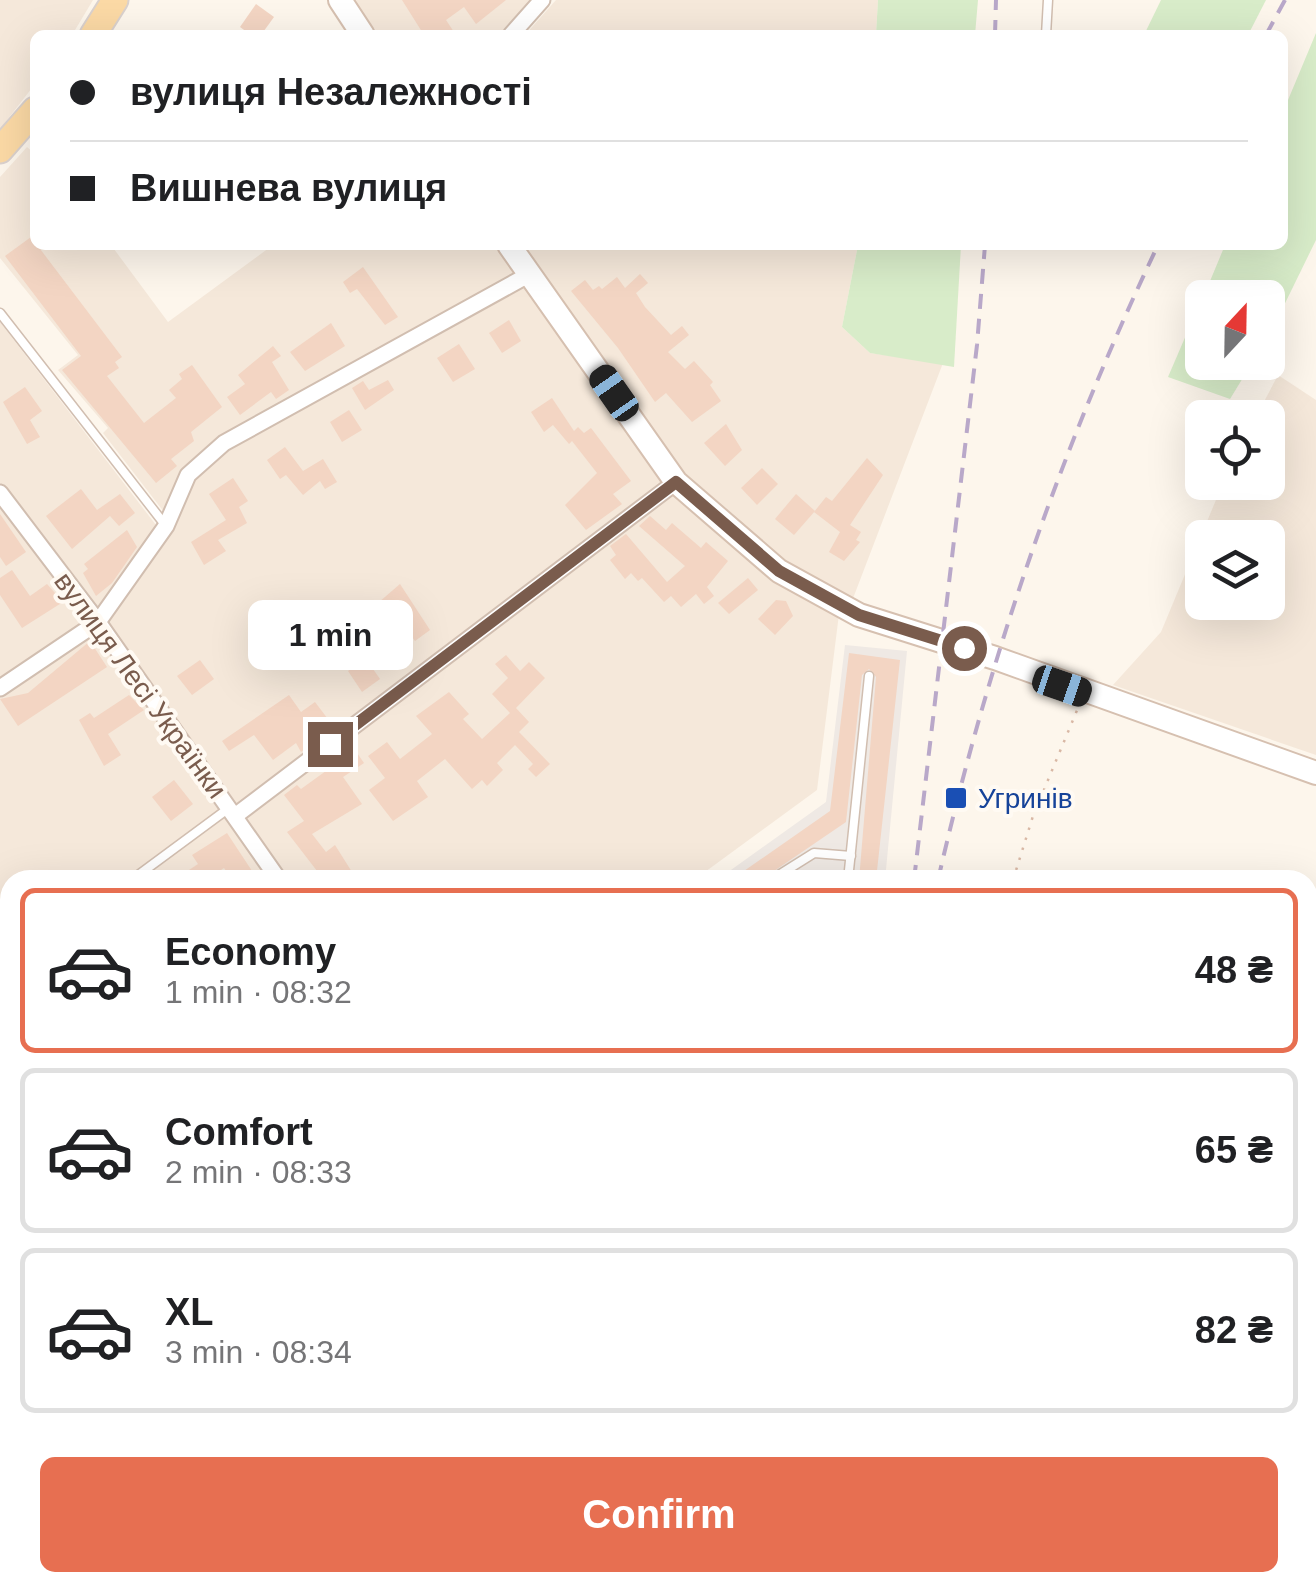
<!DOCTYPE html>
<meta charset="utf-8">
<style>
:root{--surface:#fff;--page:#f2f2f2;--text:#202124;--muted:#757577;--line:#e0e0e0;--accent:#e76f51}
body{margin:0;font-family:Arial,sans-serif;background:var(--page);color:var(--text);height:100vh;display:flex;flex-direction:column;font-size:38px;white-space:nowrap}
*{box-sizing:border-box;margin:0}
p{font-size:32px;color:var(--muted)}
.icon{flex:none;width:55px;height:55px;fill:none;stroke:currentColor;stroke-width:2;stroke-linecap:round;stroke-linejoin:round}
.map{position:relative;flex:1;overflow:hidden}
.drawer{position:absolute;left:0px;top:870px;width:1318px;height:722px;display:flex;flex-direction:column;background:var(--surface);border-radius:30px 30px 0 0;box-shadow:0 10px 40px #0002}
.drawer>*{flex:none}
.hud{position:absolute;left:30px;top:30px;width:1258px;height:220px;border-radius:15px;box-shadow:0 10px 40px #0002;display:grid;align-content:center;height:220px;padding:0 40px;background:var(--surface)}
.needle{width:65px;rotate:22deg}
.tools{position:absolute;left:1185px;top:280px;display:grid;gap:20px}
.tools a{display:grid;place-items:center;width:100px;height:100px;border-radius:15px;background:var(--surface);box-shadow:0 10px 40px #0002;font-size:50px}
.end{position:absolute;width:45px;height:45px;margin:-22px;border:12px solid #7a5c4d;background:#fff;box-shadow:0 0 0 5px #fff}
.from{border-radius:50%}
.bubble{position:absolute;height:70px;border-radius:15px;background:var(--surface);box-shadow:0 10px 40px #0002;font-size:32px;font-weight:800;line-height:70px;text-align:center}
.car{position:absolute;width:30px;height:60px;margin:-30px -15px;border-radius:12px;box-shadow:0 0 8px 2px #0007;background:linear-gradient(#222 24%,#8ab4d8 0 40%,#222 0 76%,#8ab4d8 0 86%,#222 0)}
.hud b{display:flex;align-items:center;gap:35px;height:95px;font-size:38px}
.hud b+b{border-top:2px solid var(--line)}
.hud i{width:25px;height:25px;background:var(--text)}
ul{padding:18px 0 0;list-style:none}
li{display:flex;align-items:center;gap:30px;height:165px;margin:0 20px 15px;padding:0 20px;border:5px solid var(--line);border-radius:15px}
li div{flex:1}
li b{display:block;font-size:38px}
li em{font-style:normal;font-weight:800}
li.active{border-color:var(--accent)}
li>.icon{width:90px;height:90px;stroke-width:1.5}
.button{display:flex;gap:20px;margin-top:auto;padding:20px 40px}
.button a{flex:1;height:115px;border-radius:15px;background:var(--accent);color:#fff;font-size:40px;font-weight:800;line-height:115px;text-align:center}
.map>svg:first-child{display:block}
</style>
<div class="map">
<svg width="1316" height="1592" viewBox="0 0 1316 1592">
<rect width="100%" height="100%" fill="#fdf6ec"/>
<!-- residential -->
<g fill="#f5e8da" fill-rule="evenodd">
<polygon points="0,0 93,0 72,35 35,35 35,84 0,129"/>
<polygon points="354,0 541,0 508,35 379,35"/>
<polygon points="556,0 878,0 876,35 525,35"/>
<polygon points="27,147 35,154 35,245 111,245 168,322 273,245 501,245 523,274 222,437 164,512 103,433 108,428 58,370 78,355 0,258 0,177"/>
<polygon points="518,245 858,245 842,327 870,353 943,363 852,601 808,582 683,485"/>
<polygon points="528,282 667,482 237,807 102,626 190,477 221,450"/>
<polygon points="0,322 159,529 99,612 0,483"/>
<path d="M1278 375 1316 400V755L1113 685 1161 632 1223 483 1268 482V418L1256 417ZM1202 538H1268V602H1202Z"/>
<polygon points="674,492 839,614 817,790 694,880 285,880 242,820"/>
<polygon points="0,499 90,623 0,682"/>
<polygon points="96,630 276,880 10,880 10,1295 0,1286 0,693"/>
<polygon points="0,1346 10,1356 10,1459 0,1460"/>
<polygon points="0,1477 10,1477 10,1582 235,1583 234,1592 0,1592"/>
<polygon points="1308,1575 1316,1578 1316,1592 1190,1592 1193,1583 1308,1582"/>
<polygon points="568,1583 741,1583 748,1592 584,1592"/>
</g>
<!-- industrial -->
<polygon fill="#efe9e4" points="845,645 907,651 885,880 717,880 826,802"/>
<!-- green -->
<g fill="#d8ecc9">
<polygon points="878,0 978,0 975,35 876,35"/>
<polygon points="1161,0 1266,0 1248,35 1144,35"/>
<polygon points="1316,33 1316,240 1268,338 1268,298 1203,298 1225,245 1282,245 1283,112"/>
<polygon points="858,245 961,245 954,367 870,353 842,327"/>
<polygon points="1202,298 1202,362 1252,363 1230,399 1168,377"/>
</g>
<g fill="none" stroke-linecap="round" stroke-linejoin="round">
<!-- stream -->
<g stroke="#a5d3da" stroke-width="4">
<polyline points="0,1299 10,1308"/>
<polyline points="317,1582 329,1592"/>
<polyline points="533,1582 553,1592"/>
<polyline points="378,1592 432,1583"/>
</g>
</g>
<!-- building -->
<g fill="#f3d5c3">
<polygon points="402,0 506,0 476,24 464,7 446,20 456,35 424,35"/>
<polygon points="256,4 274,17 261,35 251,35 240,27"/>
<polygon points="31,237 122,357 115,362 119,368 107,376 144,423 176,398 169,390 182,379 179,374 192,365 222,407 191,432 194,441 171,459 177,466 156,483 62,370 81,356 5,256"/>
<polygon points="363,267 398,317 385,325 357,289 350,293 343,282"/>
<polygon points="640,274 648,283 636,293 645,307 671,335 682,326 689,335 668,352 685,369 694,361 713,382 710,385 721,401 692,422 666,393 655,402 618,348 571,291 585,280 593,290 599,286 602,289 617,277 625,288"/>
<polygon points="509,320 521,341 502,353 489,333"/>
<polygon points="331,323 345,346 305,371 290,352"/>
<polygon points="459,344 475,369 453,382 437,358"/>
<polygon points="273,346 281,356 272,362 289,390 276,399 271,392 240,415 227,397 245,384 238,375"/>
<polygon points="388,380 394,390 365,410 352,388 363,381 369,390"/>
<polygon points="25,387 42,411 30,420 40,437 27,444 3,402"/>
<polygon points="552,398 574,431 578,427 584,433 591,428 631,481 613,494 622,504 586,530 565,505 597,473 572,441 569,444 553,425 544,432 531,412"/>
<polygon points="349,410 362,430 342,442 330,422"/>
<polygon points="726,424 742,450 725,466 704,443"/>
<polygon points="285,447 303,471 323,459 337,482 325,489 320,481 303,495 286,475 280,479 267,460"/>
<polygon points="867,458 883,475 850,525 861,532 856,540 860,542 844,561 829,552 840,532 814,512 826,497 832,501"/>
<polygon points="762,468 778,484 757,505 741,488"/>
<polygon points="233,478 248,501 239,507 247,523 218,540 226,551 204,565 191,542 226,520 209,494"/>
<polygon points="81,489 97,510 120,494 135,513 119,526 110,516 72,549 46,516"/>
<polygon points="796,494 815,511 794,535 775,519"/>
<polygon points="0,514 26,552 6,566 0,557"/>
<polygon points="650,516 666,530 672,523 701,548 706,542 728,561 707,587 714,596 704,604 696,594 681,607 671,596 664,602 642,578 638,581 631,573 625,579 610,560 616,555 610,546 626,534 667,582 685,566 639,526"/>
<polygon points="127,530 137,547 112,583 96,596 83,573 88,569 84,564"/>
<polygon points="12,570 30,596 47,584 63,602 22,628 0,595 0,578"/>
<polygon points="748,578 758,590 729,614 718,603"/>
<polygon points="400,584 430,630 415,641 399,619 369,641 356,622"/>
<polygon points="776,600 786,601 793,616 775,635 758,619"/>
<polygon points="90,641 107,667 18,726 0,699 28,693"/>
<polygon points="849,653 900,660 876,880 859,880 876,677 869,669 862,675 846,822 761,880 731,880 830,811"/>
<polygon points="506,655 520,671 529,662 545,678 516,708 529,722 519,732 550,764 536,777 528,769 533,764 515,745 497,763 503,770 487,786 482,780 472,789 445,759 417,781 428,797 393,821 369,790 385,778 368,756 387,742 400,759 432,734 416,716 449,692 469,714 463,719 482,739 510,713 492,694 508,678 495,664"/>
<polygon points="366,659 380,679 362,692 348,671"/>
<polygon points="200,660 214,679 192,695 177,676"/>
<polygon points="129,695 144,710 108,734 121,755 104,766 79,720 90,713 94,718"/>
<polygon points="289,695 301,712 315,702 334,727 301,752 296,743 273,760 254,735 229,751 222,741"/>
<polygon points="355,750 364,763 343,777 362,804 312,834 326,852 335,845 357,880 324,880 287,832 304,821 284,795 297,785 301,789"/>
<polygon points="174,780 193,804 171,821 152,797"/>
<polygon points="227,833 258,880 232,880 224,868 206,880 174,880 198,864 192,855"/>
</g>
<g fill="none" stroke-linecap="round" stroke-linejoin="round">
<!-- lane casing -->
<g stroke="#d1beb0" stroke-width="11">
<g id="lane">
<polyline points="1046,35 1048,0"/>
<polyline points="0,313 166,526"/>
<polyline points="137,876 229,808"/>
<polyline points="771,880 814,853 851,856"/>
<polyline points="848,880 869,676"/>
<polyline points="77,1592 77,1582"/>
<polyline points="481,1592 490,1582"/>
<polyline points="773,1592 774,1582"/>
</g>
</g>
<!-- street casing -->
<g stroke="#d1beb0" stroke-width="19">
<g id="street">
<polyline points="511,35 542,0"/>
<polyline points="0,493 98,622 279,880"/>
<polyline points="0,688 98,622 166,526 188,475 224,443 530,274"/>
<polyline points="235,816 676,482"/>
<polyline points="0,1101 10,1094"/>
<polyline points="0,1339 10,1349"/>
<polyline points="1308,1342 1316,1345"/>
<polyline points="0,1469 10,1468"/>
<polyline points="436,1582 440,1592"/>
<polyline points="747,1582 754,1592"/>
<polyline points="244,1592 245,1582"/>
</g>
</g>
<!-- secondary casing -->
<g stroke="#d6c0b0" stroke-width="26">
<g id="secondary">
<polyline points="340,0 363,35"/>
<polyline points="509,245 676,482 779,571 859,615 995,658 1316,773"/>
</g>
</g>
<!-- primary casing -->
<g stroke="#dad1cd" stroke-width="29">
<g id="primary">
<polyline points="93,35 115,0"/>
<polyline points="0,150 35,110"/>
</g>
</g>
<!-- path -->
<g stroke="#d9b8a5" stroke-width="2.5" stroke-dasharray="2.5 8" stroke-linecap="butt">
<polyline points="930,880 931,873"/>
<polyline points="1013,880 1033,816 1078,708"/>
<polyline points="933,1592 934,1582"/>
</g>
<!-- lane -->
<use href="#lane" stroke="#fff" stroke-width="8"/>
<!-- street -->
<use href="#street" stroke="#fff" stroke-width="15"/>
<!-- secondary -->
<use href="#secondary" stroke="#fff" stroke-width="22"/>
<!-- primary -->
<use href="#primary" stroke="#fbd9a5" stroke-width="25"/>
<!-- rail -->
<g stroke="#b9a8c9" stroke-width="4" stroke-dasharray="15 10" stroke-linecap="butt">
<polyline points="995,35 996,0"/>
<polyline points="1266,35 1285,0"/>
<polyline points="914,880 977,345 985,245"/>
<path d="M938 880C989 657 1060 451 1158 245"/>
<polyline points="846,1592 847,1582"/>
</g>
</g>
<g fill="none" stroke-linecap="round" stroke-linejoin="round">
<!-- route -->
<polyline stroke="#7a5c4d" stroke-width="12" points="330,744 676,482 779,571 859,615 964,648"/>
</g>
<!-- markers -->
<rect fill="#1a4fb4" stroke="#fffaf3" stroke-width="4" x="944" y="786" width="24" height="24" rx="5"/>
<g text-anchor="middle" stroke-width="8" stroke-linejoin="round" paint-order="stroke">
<!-- street labels -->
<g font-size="28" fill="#7a5c4d" stroke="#fffaf3">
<text transform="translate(141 685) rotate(54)" y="10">вулиця Лесі Українки</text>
</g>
<!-- transit labels -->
<g font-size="28" fill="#164399" stroke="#fffaf3" text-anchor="start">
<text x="978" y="808">Угринів</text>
</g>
</g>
</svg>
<div class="tools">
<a><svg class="needle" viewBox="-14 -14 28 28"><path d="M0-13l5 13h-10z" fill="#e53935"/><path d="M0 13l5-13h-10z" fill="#757577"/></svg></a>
<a><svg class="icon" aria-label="locate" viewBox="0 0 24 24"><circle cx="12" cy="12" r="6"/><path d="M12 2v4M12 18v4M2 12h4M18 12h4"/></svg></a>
<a><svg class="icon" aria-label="layers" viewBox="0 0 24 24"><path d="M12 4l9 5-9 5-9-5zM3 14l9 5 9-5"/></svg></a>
</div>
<i class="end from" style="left:964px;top:648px"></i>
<i class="end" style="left:330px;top:744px"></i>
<div class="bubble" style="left:248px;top:600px;width:165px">1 min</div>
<i class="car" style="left:614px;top:393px;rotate:325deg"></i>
<i class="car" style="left:1062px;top:686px;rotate:109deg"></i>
<div class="hud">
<b><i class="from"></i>вулиця Незалежності</b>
<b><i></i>Вишнева вулиця</b>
</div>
<section class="drawer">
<ul>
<li class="active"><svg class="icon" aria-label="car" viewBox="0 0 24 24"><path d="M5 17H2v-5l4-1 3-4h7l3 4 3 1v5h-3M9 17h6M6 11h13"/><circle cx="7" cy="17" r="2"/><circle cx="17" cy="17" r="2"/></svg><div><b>Economy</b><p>1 min · 08:32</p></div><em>48 ₴</em></li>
<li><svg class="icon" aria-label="car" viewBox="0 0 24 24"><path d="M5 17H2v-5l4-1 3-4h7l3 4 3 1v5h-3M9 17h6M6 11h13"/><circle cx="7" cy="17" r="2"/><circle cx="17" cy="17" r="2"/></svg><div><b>Comfort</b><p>2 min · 08:33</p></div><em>65 ₴</em></li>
<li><svg class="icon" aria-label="car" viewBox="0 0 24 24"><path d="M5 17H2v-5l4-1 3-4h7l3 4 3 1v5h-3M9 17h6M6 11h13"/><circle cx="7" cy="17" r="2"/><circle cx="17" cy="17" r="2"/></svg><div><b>XL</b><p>3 min · 08:34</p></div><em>82 ₴</em></li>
</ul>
<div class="button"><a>Confirm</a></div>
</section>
</div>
